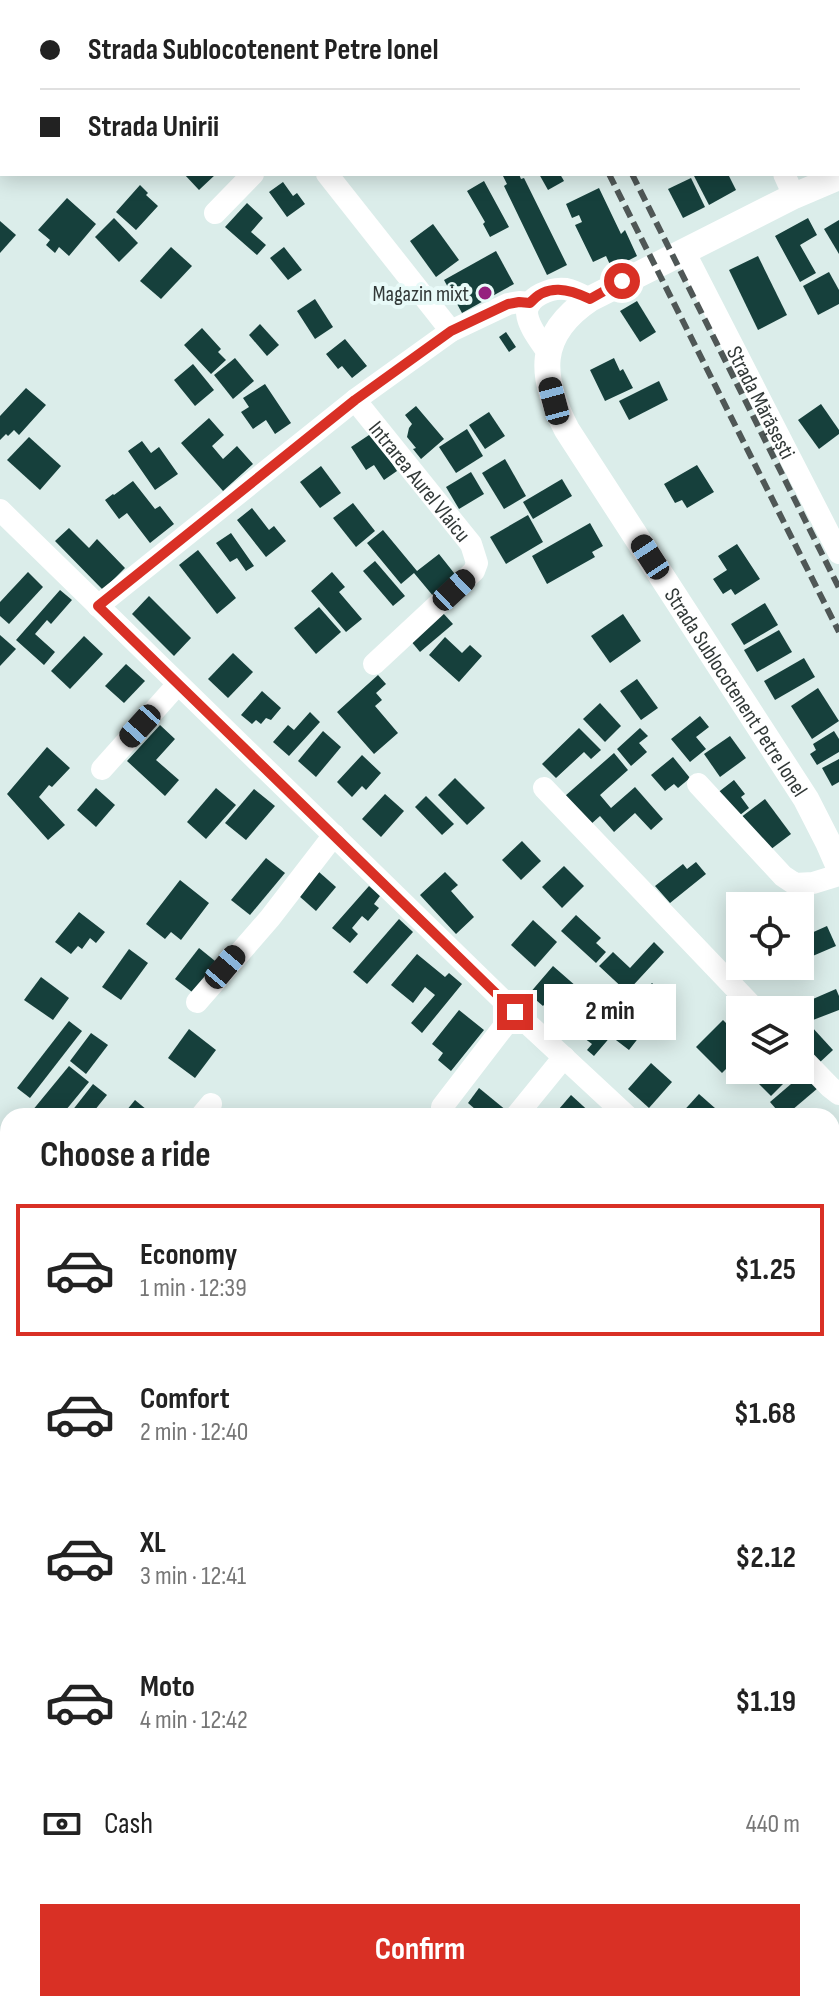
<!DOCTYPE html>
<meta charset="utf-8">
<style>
:root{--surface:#fff;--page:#f2f2f2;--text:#222;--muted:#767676;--line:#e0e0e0;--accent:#d93025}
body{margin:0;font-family:"Sofia Sans Condensed",sans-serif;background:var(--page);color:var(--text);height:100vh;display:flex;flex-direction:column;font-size:30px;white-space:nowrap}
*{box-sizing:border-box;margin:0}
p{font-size:26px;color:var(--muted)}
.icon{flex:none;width:44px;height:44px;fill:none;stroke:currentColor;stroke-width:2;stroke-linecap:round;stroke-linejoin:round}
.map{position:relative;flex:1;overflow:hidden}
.side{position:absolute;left:0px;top:1108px;width:840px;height:904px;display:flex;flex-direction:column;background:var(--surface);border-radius:24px 24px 0 0;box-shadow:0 4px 20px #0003}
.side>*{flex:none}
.guide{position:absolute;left:0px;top:0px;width:840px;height:176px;box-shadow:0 4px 20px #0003;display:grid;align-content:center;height:176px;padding:0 40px;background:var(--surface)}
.controls{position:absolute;left:726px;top:892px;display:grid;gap:16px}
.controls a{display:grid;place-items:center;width:88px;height:88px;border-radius:0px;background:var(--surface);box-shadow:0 4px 20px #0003;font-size:40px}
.end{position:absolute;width:36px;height:36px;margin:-18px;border:10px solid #d93025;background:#fff;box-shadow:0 0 0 4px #fff}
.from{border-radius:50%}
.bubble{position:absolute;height:56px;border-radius:0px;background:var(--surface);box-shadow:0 4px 20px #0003;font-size:26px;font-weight:700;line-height:56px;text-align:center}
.car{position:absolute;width:24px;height:48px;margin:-24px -12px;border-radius:10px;box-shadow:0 0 6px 2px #0007;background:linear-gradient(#222 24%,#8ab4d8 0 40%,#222 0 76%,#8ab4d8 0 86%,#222 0)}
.guide b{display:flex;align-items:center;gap:28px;height:76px;font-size:30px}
.guide b+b{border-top:2px solid var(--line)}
.guide i{width:20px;height:20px;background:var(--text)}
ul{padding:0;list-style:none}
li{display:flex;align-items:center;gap:24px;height:132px;margin:0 16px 12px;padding:0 24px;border:4px solid transparent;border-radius:0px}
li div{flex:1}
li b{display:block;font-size:30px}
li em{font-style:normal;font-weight:700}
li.on{border-color:var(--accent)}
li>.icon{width:72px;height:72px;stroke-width:1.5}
h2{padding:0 40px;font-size:36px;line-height:96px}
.pay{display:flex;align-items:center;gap:20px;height:88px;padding:0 40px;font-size:30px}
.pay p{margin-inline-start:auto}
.cta{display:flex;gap:16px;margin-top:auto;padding:16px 40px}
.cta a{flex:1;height:92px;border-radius:0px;background:var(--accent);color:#fff;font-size:32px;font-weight:700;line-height:92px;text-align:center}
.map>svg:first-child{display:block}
</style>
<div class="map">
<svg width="839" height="2012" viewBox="0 0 839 2012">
<rect width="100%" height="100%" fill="#dbedea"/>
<!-- green -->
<g fill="#5ddfd4">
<polygon points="832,1920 839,1924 839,2012 676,2012 673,2004 832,2004"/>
<polygon points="488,2004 620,2004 622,2012 479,2012"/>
</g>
<!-- building -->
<g fill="#16403c">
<polygon points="184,174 216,174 199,190"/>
<polygon points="502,174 519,174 521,179 524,178 567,265 547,275 504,186 507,184"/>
<polygon points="539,174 560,174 564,181 548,190"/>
<polygon points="693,174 728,174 736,190 709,205"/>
<polygon points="691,178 705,207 683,218 668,189"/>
<polygon points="484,181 509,227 490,237 483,224 485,222 467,191"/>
<polygon points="283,182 293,196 297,193 305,204 287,217 269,192"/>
<polygon points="140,185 148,193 146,195 158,206 136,230 116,212"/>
<polygon points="599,188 621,234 625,230 637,256 612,269 606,256 593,262 575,225 582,222 579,215 572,218 566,204"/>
<polygon points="67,198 96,224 69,256 59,247 55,253 46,245 50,240 38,230"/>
<polygon points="247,203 263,218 251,232 266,245 257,255 225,227"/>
<polygon points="114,218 138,243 119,262 95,237"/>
<polygon points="808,218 817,235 800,245 816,273 800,282 775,236"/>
<polygon points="839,220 839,254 824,229"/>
<polygon points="0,221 16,235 0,253"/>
<polygon points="433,224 459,260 436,277 410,241"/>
<polygon points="171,247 192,266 161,299 140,281"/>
<polygon points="284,247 302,270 288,280 270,258"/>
<polygon points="496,251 514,284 462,313 444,280"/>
<polygon points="758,256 787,315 758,330 729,270"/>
<polygon points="829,272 839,290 839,304 818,315 803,286"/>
<polygon points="315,299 333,327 315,339 297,311"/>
<polygon points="637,301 656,332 640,342 620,311"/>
<polygon points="260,324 279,345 267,356 249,335"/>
<polygon points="202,328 221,349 218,352 226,360 211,374 184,345"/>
<polygon points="506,332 516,347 509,352 499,337"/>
<polygon points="345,339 367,366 352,378 342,366 338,369 326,354"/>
<polygon points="235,358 254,381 233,399 214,375"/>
<polygon points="614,358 620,371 623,369 633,388 605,401 590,370"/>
<polygon points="193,364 214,390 195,406 174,380"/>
<polygon points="659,381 668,400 629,420 619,401"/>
<polygon points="265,384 291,423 275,434 266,420 253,429 241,412 249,407 243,398"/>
<polygon points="26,388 46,405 19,435 14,430 8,436 6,434 0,440 0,416"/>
<polygon points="821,404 839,430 839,434 819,449 798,420"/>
<polygon points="416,406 444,439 421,459 413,449 416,448 407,437 409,428 412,424 405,415"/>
<polygon points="489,412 505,436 485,449 469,425"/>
<polygon points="209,418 224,435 212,446 223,459 237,446 253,464 223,491 181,443"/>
<polygon points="467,429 483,456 456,473 439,447"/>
<polygon points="372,433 397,471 384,480 374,465 366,470 351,447"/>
<polygon points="29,437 61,466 40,490 7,460"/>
<polygon points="142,441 151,453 159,447 178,474 155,490 128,451"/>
<polygon points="505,459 526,496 504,509 482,473"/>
<polygon points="697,465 714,492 687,508 682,500 675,503 664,484"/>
<polygon points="321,466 341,493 320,508 300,482"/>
<polygon points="471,472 484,494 459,509 446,487"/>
<polygon points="562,479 572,496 533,519 523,502"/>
<polygon points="133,481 155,509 160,506 174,524 150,543 127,513 119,519 105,500 113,494 114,495"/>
<polygon points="353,503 375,531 356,547 333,518"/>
<polygon points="252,508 269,530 274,526 286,541 266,557 237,520"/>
<polygon points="528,515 543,542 506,564 490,537"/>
<polygon points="590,523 603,546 592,552 595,557 547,584 532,556"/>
<polygon points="69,528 89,548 97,539 125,568 103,590 55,541"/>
<polygon points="383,530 417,571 439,554 458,578 434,597 414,573 401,584 367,543"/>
<polygon points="231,533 254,566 246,571 237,558 230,562 216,543"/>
<polygon points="737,544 760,579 735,595 731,589 723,594 713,579 727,570 718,556"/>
<polygon points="198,550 236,598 217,614 179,565"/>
<polygon points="375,561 405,596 393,606 363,571"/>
<polygon points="28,572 43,587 9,624 0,616 0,602"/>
<polygon points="332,572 345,587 339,592 362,619 346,632 311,591"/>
<polygon points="60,590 72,600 51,624 47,620 35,634 55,652 44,665 16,640"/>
<polygon points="149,596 191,638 174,656 132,614"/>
<polygon points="765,603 778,625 744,645 731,624"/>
<polygon points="319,607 341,632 316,654 294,628"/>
<polygon points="443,613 453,624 420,652 410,640"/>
<polygon points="623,614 641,641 610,663 591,636"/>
<polygon points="779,630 792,652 757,672 744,650"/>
<polygon points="0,635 16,649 0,666"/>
<polygon points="84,636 103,654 70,689 51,671"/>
<polygon points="445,637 462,653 470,645 482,656 459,682 429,655"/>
<polygon points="233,653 253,672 228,698 208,679"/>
<polygon points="804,658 815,677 775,700 764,681"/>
<polygon points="126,664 145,681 124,703 105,686"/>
<polygon points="378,675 386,684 376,693 382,700 375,706 398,733 374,754 337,712"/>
<polygon points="637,679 658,708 641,720 620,691"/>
<polygon points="818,688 839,721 812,739 791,706"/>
<polygon points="262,691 281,708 271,720 266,718 261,724 256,720 252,724 241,715"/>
<polygon points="600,703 621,726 605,742 583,719"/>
<polygon points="310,712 320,722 289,756 273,742 288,725 294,730"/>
<polygon points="700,716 709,727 696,737 706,749 690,762 671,739"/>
<polygon points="160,725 175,739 156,760 179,780 165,796 127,761"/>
<polygon points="579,728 601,750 591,759 584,752 556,778 542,764"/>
<polygon points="640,728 648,736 639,743 647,752 631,766 617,749"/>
<polygon points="323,731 341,747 316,777 298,761"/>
<polygon points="834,731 839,739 839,752 817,765 810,754 816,750 813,744"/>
<polygon points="730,736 746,758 720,777 704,754"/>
<polygon points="47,747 70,768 52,787 49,785 39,797 65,825 48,840 7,794"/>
<polygon points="614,753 628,770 600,795 611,808 635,787 663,819 651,830 635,813 614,832 600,816 590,825 565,796"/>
<polygon points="362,755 381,773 366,790 362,786 352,797 337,782"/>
<polygon points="673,757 690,778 678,788 674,784 665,791 651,775"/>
<polygon points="839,759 839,782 832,786 822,768"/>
<polygon points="455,778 485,808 467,825 438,795"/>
<polygon points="734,780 745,794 741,797 749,808 735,819 716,794"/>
<polygon points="96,788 115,805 96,827 77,810"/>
<polygon points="216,788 236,805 206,839 187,822"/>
<polygon points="254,789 275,806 246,840 225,823"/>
<polygon points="385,794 404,811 381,837 362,819"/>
<polygon points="426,796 454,824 442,835 415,807"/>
<polygon points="765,799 791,834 766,853 740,818"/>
<polygon points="522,841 541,861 521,880 502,860"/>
<polygon points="266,858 285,873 250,915 231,900"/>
<polygon points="696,862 706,874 670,903 655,886 683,864 687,869"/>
<polygon points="564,866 584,886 562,908 542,887"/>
<polygon points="319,872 336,887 316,911 299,896"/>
<polygon points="445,872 458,885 451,891 474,917 456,934 420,895"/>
<polygon points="180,880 209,903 181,940 171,932 165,939 146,924"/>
<polygon points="369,886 380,896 374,904 379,908 368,921 362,916 352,928 358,934 350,943 332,928"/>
<polygon points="79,912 105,932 96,943 90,938 82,949 78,946 71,954 55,942"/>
<polygon points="576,915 601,938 596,943 606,952 596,963 561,931"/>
<polygon points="399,919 413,932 367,984 353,972"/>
<polygon points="533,920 557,942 535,967 511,945"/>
<polygon points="827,926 836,946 808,958 800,938"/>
<polygon points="654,942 664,952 627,992 599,966 613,952 630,968"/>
<polygon points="199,948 220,965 196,995 175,979"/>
<polygon points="129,949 148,963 121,1000 102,987"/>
<polygon points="417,954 445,977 449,973 462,984 422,1033 411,1023 435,995 425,987 413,1003 391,985"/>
<polygon points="553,966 577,987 568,997 558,988 543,1006 529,994"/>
<polygon points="41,977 69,998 53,1020 24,1000"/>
<polygon points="652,983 676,1006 658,1025 634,1001"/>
<polygon points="836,989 839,996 839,1010 813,1020 806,1002"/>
<polygon points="607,996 629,1015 634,1009 654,1024 645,1035 643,1032 629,1050 612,1037 618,1028 594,1056 587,1050 592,1044 584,1038 606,1012 599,1006"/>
<polygon points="459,1010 484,1030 451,1071 438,1060 443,1053 432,1044"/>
<polygon points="800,1014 833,1050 818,1064 800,1044"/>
<polygon points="723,1020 740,1037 740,1055 722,1073 696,1047"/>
<polygon points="69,1021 82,1031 30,1098 17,1088"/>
<polygon points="189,1029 216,1050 195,1078 168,1058"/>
<polygon points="91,1033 108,1045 86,1074 70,1061"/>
<polygon points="651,1063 672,1082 649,1108 628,1089"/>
<polygon points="69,1066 89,1082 61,1116 38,1116 32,1111"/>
<polygon points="764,1070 779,1070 788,1079 771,1096 754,1079"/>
<polygon points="805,1072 818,1088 785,1116 782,1116 770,1102"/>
<polygon points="93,1084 107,1095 90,1116 68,1116"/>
<polygon points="479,1088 507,1111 503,1116 483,1116 468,1103"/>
<polygon points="699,1094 724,1116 679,1116"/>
<polygon points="571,1095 594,1116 553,1116"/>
<polygon points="135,1100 147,1110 142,1116 122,1116"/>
<polygon points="2,1203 8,1208 8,1230 0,1240 0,1205"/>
<polygon points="5,1374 8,1376 8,1416 0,1410 0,1380"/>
<polygon points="832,1647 839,1652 839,1682 832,1693"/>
<polygon points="832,1861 839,1865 839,1902 832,1897"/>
<polygon points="327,2004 353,2004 360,2012 325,2012 322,2008"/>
</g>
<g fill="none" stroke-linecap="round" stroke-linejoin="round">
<!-- minor -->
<g stroke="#fff" stroke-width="22">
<polyline points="703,0 704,2"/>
<polyline points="116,2 117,0"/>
<polyline points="404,2 406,0"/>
<polyline points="0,138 2,136"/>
<polyline points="327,174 451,331"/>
<polyline points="784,174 794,196"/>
<polyline points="215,213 253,174"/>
<path id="s1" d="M684 251 839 553"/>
<path d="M548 353C541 342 528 327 527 313 527 296 552 287 566 289 575 291 582 295 590 299"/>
<path id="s2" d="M355 400 471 544 477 563 474 571 374 664"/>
<polyline points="0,510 515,1012 627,1116"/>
<polyline points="98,606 355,400 451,331 508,304 519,302 530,303"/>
<polyline points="102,769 178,684"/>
<polyline points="698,784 783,876 795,884 813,883 839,875"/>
<polyline points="544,788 756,1010"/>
<polyline points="197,1002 270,918 334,835"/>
<polyline points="800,1056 830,1087 839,1094"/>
<polyline points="442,1107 515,1012"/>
<polyline points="201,1116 211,1104"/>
<polyline points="516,1116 564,1057"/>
<polyline points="832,1308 839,1312"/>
</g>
<!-- major -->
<g stroke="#fff" stroke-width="26">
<path id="s3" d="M839 177 794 196 590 299C536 335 539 377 567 430L806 799 828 842 839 867"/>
<polyline points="0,1147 8,1156"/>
<polyline points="832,1515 839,1498"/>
<polyline points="659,2004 662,2012"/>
<polyline points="443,2012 451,2004"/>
</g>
<!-- rail -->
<g stroke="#4f5756" stroke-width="6" stroke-dasharray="12 6" stroke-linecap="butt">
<polyline points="523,0 524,2"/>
<polyline points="545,0 546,2"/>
<polyline points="609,174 839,632"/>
<polyline points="632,174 839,588"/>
</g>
</g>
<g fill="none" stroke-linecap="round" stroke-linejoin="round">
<!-- route -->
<path stroke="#d93025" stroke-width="10" d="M515 1012 98 606 355 400 451 331 508 304 519 302 530 303C547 283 569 289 590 299L622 281"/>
</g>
<!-- markers -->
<circle fill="#95207e" stroke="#e8faf8" stroke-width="3" cx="485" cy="293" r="8"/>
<g text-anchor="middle" stroke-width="8" stroke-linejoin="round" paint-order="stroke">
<!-- poi labels -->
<g font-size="22" fill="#323938" stroke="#e8faf8" text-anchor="end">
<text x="469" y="301">Magazin mixt</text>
</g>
<!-- street labels -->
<g font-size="22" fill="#323938" stroke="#e8faf8">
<text dy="8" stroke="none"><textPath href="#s1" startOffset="170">Strada Mărășești</textPath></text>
<text dy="8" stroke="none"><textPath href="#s2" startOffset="104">Intrarea Aurel Vlaicu</textPath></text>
<text dy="8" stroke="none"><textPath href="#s3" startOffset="740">Strada Sublocotenent Petre Ionel</textPath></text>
</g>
</g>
</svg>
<div class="controls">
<a><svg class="icon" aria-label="locate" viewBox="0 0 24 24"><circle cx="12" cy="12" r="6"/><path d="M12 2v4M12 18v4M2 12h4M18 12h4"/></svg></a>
<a><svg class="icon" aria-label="layers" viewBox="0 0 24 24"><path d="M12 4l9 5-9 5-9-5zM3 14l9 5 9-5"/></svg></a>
</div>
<i class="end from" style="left:622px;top:281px"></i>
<i class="end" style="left:515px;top:1012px"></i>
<div class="bubble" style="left:544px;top:984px;width:132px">2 min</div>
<i class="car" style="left:554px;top:401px;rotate:345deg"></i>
<i class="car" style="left:650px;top:557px;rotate:327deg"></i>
<i class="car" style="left:454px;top:590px;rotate:47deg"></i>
<i class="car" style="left:140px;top:726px;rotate:222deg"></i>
<i class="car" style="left:225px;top:967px;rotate:40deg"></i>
<div class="guide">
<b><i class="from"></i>Strada Sublocotenent Petre Ionel</b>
<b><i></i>Strada Unirii</b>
</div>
<section class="side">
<h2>Choose a ride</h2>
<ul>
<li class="on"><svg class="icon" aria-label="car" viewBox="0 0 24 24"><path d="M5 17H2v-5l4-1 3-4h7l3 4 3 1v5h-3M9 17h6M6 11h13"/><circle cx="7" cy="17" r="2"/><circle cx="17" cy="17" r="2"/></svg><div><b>Economy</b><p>1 min · 12:39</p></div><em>$1.25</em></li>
<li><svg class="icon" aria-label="car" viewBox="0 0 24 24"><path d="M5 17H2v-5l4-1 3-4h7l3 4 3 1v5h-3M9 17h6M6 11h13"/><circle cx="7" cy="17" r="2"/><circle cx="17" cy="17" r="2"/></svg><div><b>Comfort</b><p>2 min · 12:40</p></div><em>$1.68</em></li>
<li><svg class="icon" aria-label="car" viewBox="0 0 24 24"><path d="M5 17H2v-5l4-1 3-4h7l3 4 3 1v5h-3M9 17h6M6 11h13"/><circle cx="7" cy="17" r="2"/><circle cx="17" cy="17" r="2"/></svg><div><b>XL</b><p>3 min · 12:41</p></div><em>$2.12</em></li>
<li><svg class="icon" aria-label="car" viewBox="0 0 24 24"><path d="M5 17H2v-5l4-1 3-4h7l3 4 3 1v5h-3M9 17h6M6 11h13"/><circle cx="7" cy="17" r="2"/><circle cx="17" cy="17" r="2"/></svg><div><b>Moto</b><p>4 min · 12:42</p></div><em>$1.19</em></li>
</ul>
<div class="pay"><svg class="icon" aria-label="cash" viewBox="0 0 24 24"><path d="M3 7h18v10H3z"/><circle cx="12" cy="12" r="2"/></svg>Cash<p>440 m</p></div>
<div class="cta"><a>Confirm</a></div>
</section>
</div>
